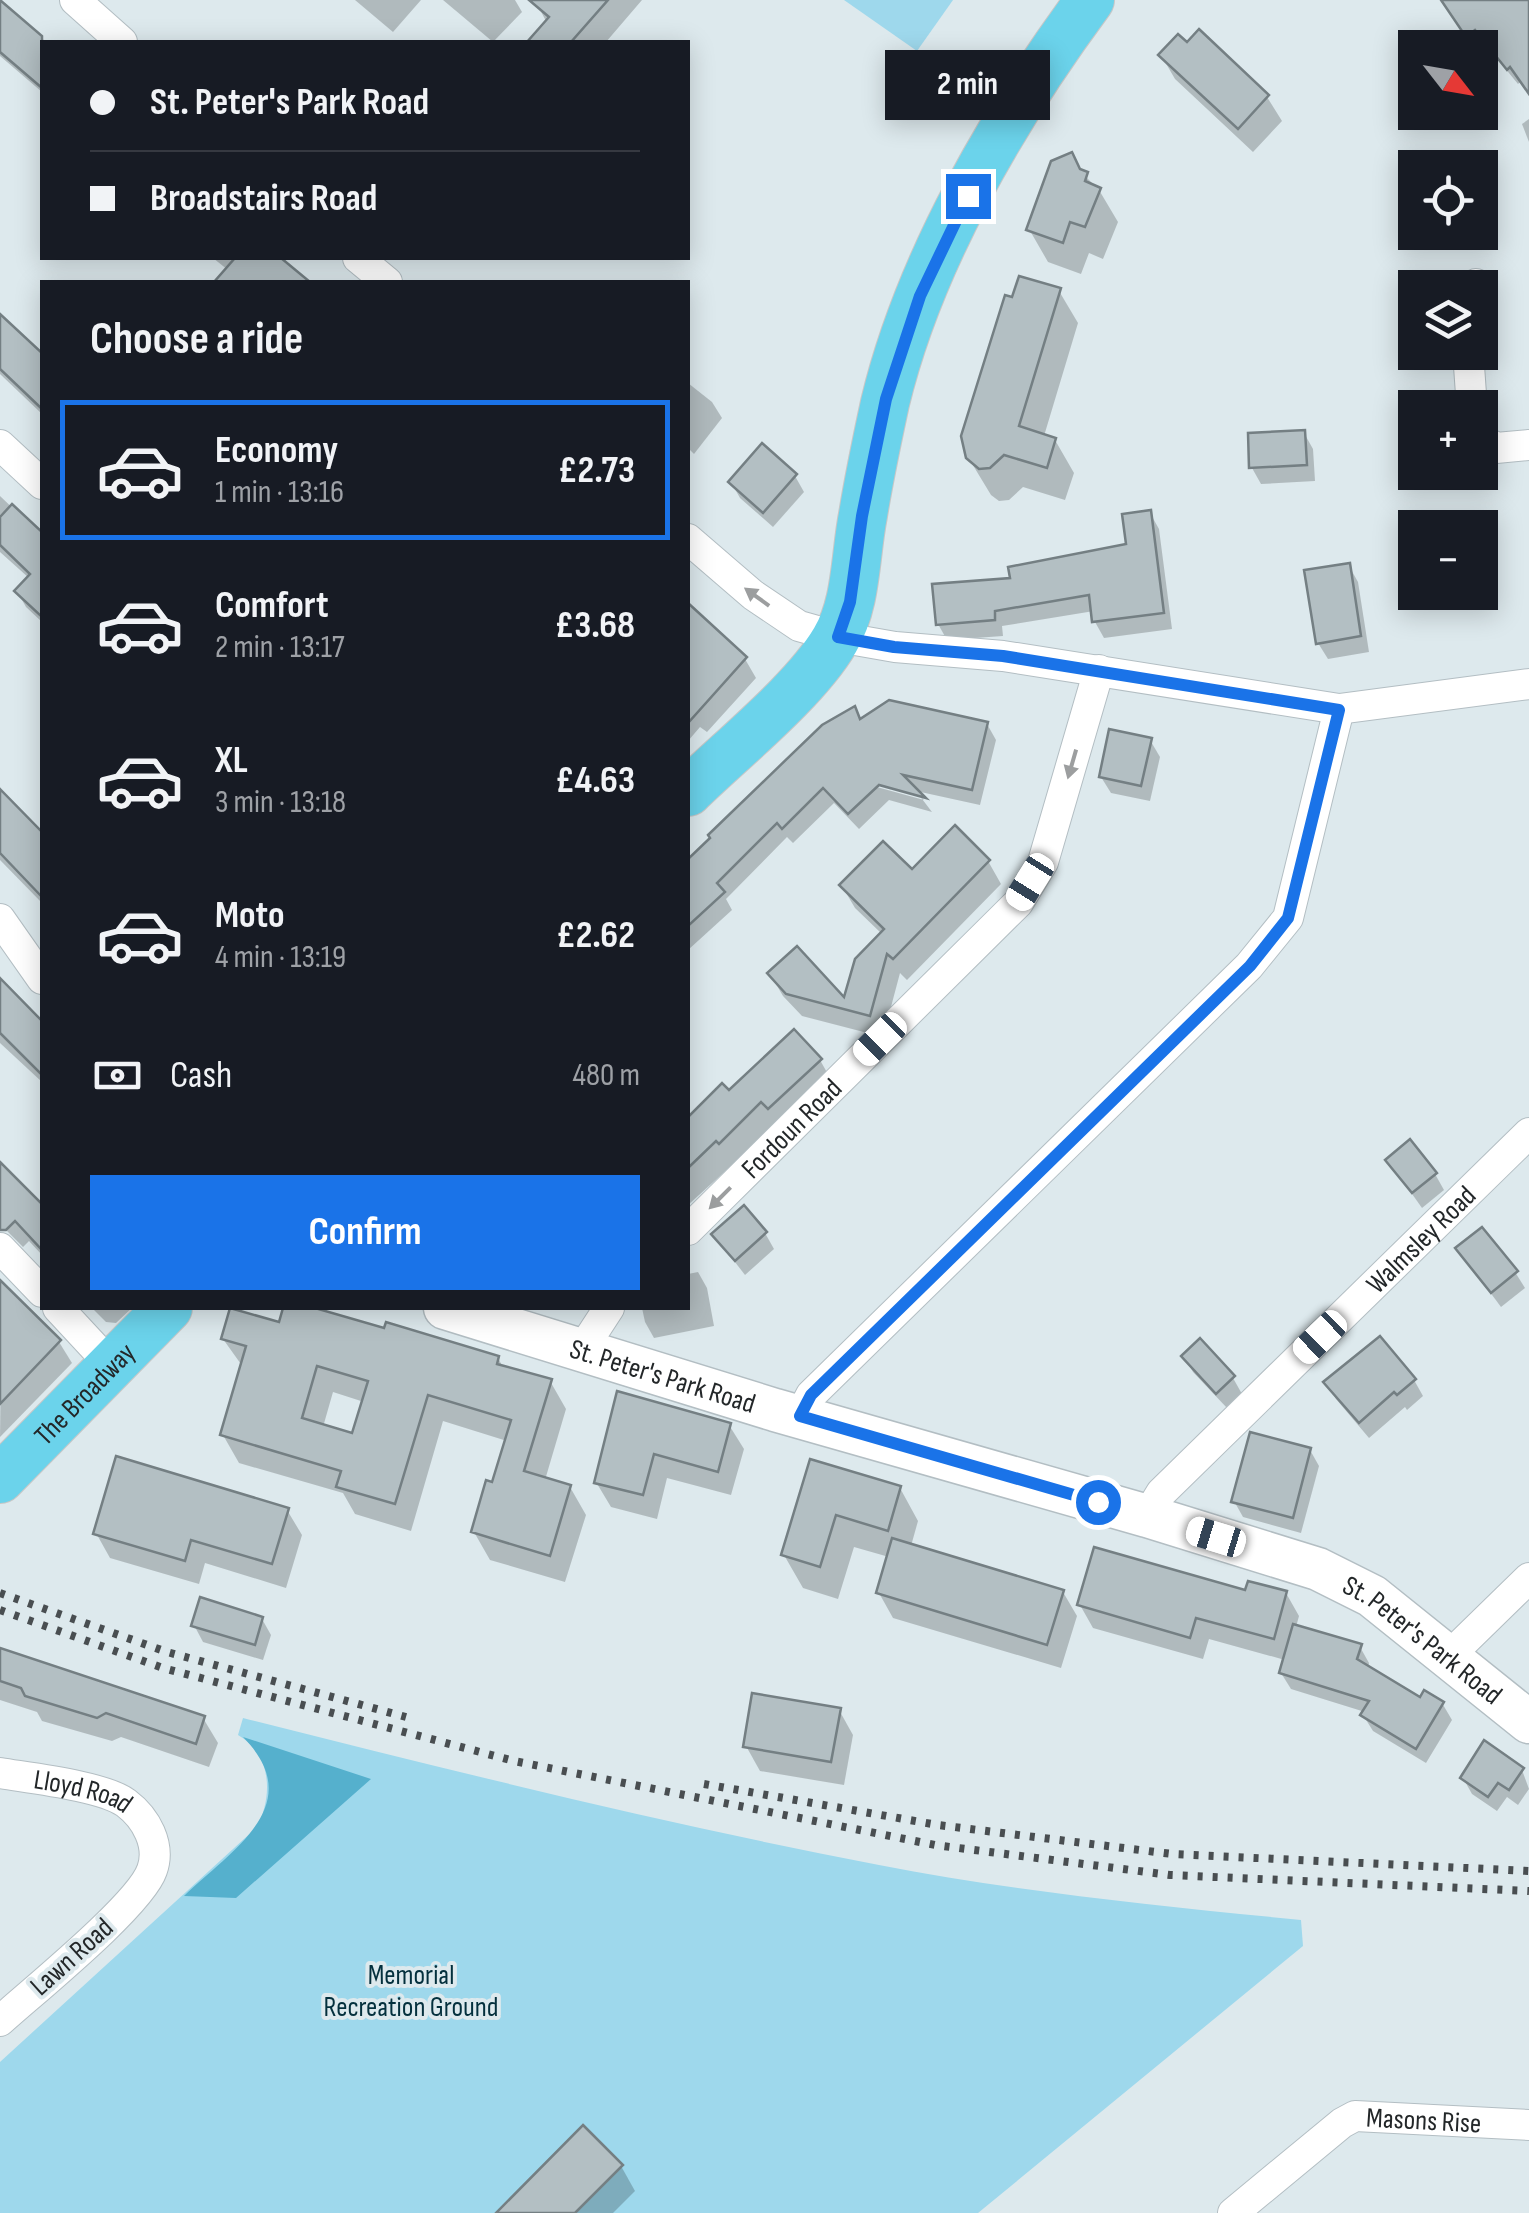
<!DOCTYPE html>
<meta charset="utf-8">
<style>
:root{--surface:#171b24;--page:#242831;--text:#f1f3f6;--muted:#9ea1a6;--line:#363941;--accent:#1a73e8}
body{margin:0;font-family:"Sofia Sans Condensed",sans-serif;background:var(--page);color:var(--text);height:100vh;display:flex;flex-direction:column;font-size:38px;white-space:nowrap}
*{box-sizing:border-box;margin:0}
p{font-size:32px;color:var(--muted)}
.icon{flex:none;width:55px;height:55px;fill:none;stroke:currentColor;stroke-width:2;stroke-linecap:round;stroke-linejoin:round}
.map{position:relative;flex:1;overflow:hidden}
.sheet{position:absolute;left:40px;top:280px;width:650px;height:1030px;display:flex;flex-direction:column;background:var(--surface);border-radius:0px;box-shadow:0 5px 25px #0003}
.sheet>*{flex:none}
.guide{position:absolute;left:40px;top:40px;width:650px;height:220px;border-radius:0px;box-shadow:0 5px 25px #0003;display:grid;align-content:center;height:220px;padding:0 50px;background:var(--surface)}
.needle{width:65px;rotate:121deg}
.buttons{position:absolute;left:1398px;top:30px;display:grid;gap:20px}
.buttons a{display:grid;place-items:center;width:100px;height:100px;border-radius:0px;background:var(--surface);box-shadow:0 5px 25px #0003;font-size:50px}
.end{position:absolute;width:45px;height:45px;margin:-22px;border:12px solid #1a73e8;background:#fff;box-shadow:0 0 0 5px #fff}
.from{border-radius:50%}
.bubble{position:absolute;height:70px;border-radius:0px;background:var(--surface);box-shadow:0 5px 25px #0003;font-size:32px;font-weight:700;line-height:70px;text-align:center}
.car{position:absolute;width:30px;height:60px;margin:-30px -15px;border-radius:12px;box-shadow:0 0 8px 2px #0007;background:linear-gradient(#fff 24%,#345 0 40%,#fff 0 76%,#345 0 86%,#fff 0)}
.guide b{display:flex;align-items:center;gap:35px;height:95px;font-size:38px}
.guide b+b{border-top:2px solid var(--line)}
.guide i{width:25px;height:25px;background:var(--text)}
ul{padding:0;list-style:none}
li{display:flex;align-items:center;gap:30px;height:140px;margin:0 20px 15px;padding:0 30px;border:5px solid transparent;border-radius:0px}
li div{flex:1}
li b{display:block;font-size:38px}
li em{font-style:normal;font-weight:700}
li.active{border-color:var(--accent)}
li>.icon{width:90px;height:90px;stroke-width:1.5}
h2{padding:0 50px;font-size:45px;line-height:120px}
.pay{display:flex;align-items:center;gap:25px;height:110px;padding:0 50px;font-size:38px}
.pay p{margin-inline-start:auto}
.action{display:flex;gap:20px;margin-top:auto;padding:20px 50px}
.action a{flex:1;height:115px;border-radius:0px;background:var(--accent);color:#fff;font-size:40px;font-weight:700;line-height:115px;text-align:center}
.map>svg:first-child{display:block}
</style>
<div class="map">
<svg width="1529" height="2213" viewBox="0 0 1529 2213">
<rect width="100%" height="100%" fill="#dde9ed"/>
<!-- green -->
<g fill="#9ed8ec">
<polygon points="844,0 953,0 917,51"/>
<path d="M243 1718C454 1771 665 1824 879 1865 1018 1892 1160 1906 1301 1920L1303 1946 978 2213H0V2062L257 1827C273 1796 272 1754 238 1735Z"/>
</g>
<!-- forest -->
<path fill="#55b0cd" d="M243 1737 371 1779 236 1898 184 1896C230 1851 310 1805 243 1737Z"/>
<!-- shadow -->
<g fill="#0003" fill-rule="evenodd">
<polygon points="355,0 421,0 393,32"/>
<polygon points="443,0 515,0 522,12 493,42"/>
<polygon points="540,0 642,0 606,42 531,42 547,23 537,4"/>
<polygon points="1440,0 1509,0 1529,3 1529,92 1521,81 1518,84 1486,45 1480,49 1474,48"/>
<polygon points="0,2 46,42 42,42 42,92 0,56"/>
<polygon points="1199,33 1267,97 1282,121 1253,152 1175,79 1161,55 1187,46"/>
<polygon points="1529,119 1529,142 1522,124"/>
<polygon points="1081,172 1099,190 1118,222 1103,259 1089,253 1081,274 1048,262 1029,229"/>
<polygon points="213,258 279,258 307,282 217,282 228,270"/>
<polygon points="1059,291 1078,323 1044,436 1055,440 1074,473 1065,500 1023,487 1009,500 999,501 991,495 971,462"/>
<polygon points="0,317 42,356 42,414 0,374"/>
<polygon points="688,383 712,402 722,418 694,454 688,448"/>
<polygon points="1304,433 1313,449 1315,481 1261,484 1252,468"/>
<polygon points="795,476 804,492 773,527 740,498 731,482"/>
<polygon points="0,496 42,536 42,622 26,607 17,591 29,578 0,552"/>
<polygon points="1150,513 1159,529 1172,629 1104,638 1095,622 1094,611 1002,626 1003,636 947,640 938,624 1013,580 1129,546"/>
<polygon points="1349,566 1358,582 1369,652 1328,659 1318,643"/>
<polygon points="691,609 745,659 756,678 707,732 700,727 688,741 688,612"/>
<path d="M861 722 987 724 996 740 980 805 916 791 932 812 889 800 859 829 834 803 793 843 787 837 726 899 732 910 688 950V862ZM868 779 916 792 924 800 866 784Z"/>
<polygon points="1150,740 1160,757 1150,801 1111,793 1101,777"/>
<polygon points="0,795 42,838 42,903 0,860"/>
<polygon points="988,861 1001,884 907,980 900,973 883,1037 802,1016 783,996 770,974 846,1002 882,934 855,908 842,886"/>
<polygon points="0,981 42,1025 42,1082 0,1043"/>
<polygon points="820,1060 834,1085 735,1167 732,1165 688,1205 688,1120 722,1087 729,1094"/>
<polygon points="1388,1160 1435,1174 1444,1190 1422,1208"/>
<polygon points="0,1165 42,1208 42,1255 29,1241 23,1247 0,1224"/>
<polygon points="765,1233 774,1249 745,1275 714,1235"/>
<polygon points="1458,1249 1515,1272 1525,1288 1501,1307"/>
<polygon points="698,1272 707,1288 714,1326 654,1338 645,1322 642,1308 688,1308 688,1274"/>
<polygon points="2,1285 59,1342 72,1363 0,1437"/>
<polygon points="92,1308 132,1308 116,1323 106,1322"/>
<path d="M285 1308H306L498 1358 504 1369 550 1381 566 1409 545 1480 570 1487 586 1515 565 1582 490 1560 474 1532 494 1485 507 1441 443 1421 411 1531 355 1514 343 1493 239 1463 223 1435 243 1367 223 1339 280 1325ZM333 1392 364 1402 354 1436 323 1427Z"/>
<polygon points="1184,1356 1233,1378 1242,1394 1227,1408 1193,1372"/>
<polygon points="1414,1380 1423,1396 1407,1410 1405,1407 1369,1438 1336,1399 1326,1383"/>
<polygon points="619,1394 729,1425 744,1449 731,1495 667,1478 657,1519 611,1507 596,1482"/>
<polygon points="1310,1450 1319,1466 1301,1533 1243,1517 1234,1501"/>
<polygon points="812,1462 900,1488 918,1521 911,1546 1063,1592 1077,1616 1061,1668 893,1618 879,1593 889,1557 854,1547 838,1599 803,1588 784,1555"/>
<polygon points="287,1510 302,1535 286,1588 205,1563 199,1584 110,1558 96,1533"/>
<polygon points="1247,1593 1286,1593 1299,1616 1296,1627 1360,1647 1369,1663 1368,1668 1421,1700 1442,1703 1452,1720 1426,1763 1373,1731 1363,1715 1365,1712 1291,1689 1281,1673 1285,1660 1209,1639 1203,1659 1093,1628 1080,1605"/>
<polygon points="262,1619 271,1635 263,1660 203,1642 194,1625"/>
<polygon points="0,1651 203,1718 218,1743 209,1767 121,1737 112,1741 42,1721 37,1712 0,1700"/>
<polygon points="839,1710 853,1735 844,1785 760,1771 746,1746"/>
<polygon points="1522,1770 1529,1789 1518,1805 1507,1797 1497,1811 1472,1794 1463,1778"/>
<polygon points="621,2166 635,2191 613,2213 500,2213"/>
</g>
<!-- building -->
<g fill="#b3bfc3" stroke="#747f83" stroke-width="2.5" fill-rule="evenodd">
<polygon points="0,0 42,36 42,88 0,52"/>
<polygon points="529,0 608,0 571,42 527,42 549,17"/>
<polygon points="1441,0 1529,0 1529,94 1510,67 1507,70 1475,30 1466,37"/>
<polygon points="1199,29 1269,95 1238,129 1158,55 1178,34 1187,42"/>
<polygon points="1072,152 1080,169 1088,172 1085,181 1101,188 1085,227 1070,222 1063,243 1026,230 1051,161"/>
<polygon points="235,258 281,258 310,282 214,282"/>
<polygon points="1019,276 1061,288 1019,426 1056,438 1047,468 1004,455 990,468 979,469 966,458 961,436 1005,295 1012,297"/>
<polygon points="0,314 42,353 42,409 0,369"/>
<polygon points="1305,430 1307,465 1249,468 1248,433"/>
<polygon points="762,443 797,474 763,513 728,482"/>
<polygon points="12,504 42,532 42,617 14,591 30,574 0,545 0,517"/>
<polygon points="1151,510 1164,613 1092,622 1089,595 995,611 995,620 936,625 932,584 1010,578 1008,567 1126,544 1122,514"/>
<polygon points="1350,563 1361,636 1316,644 1304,570"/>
<polygon points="688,603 747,657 688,723"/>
<polygon points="889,700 988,722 972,790 903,775 926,798 879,785 848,814 823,788 782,829 777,823 717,883 725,892 688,926 688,859 710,838 708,835 822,725 855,706 860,719"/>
<polygon points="1109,729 1152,738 1141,786 1099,777"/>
<polygon points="0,789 42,832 42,897 0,853"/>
<polygon points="955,825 990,860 893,959 887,954 870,1016 786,994 767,973 797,946 844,997 855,959 884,929 839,885 883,841 912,869"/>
<polygon points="0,978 42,1021 42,1075 0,1033"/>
<polygon points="794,1029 822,1059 768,1109 761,1102 719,1144 716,1141 688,1168 688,1117 722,1083 729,1090"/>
<polygon points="1410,1139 1437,1173 1412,1193 1385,1160"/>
<polygon points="0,1162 42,1204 42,1250 15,1221 6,1230 0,1230"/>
<polygon points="744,1205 767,1232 735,1261 711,1234"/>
<polygon points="1482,1227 1518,1271 1491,1293 1455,1248"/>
<polygon points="0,1280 61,1340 0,1404"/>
<path d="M230 1308 279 1322 283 1308H315L384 1328 386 1322 499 1356 497 1364 552 1379 524 1471 571 1485 550 1556 471 1532 486 1480 492 1482 511 1420 428 1395 395 1504 336 1487 341 1471 220 1435 246 1346 221 1339ZM317 1366 368 1381 352 1433 302 1418Z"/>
<polygon points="1380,1336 1416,1379 1397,1395 1394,1392 1359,1423 1323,1382"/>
<polygon points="1200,1338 1235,1376 1216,1394 1181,1356"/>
<polygon points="617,1391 731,1423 718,1472 654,1454 643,1495 594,1483"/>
<polygon points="1250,1432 1311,1448 1293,1518 1231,1502"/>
<polygon points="116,1456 289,1508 272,1564 191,1540 185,1561 93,1534"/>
<polygon points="810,1459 901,1486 888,1531 836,1515 820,1567 781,1555"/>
<polygon points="892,1538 1064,1590 1047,1645 876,1593"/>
<polygon points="1094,1547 1245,1590 1248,1581 1287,1591 1274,1639 1196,1618 1190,1638 1077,1605"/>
<polygon points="200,1597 263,1617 255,1645 191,1626"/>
<polygon points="1293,1624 1362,1644 1357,1659 1420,1697 1424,1690 1444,1702 1416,1749 1360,1715 1369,1701 1279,1673"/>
<polygon points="0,1648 205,1716 196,1744 106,1713 97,1718 25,1696 21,1688 0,1681"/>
<polygon points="752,1693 841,1708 831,1762 743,1747"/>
<polygon points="1484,1740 1524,1768 1509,1790 1498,1783 1488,1797 1460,1778"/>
<polygon points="583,2125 623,2165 575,2213 496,2213"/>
</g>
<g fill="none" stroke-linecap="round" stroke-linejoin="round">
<!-- minor casing -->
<g stroke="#b3bec3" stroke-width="32">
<g id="minor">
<polyline points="75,0 122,42"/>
<polyline points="358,258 387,282"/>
<polyline points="1475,288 1476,284"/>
<polyline points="1468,352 1472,408"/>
<polyline points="1480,438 1496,448 1529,445"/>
<polyline points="0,445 42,484"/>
<polyline points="688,539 753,595 799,626 838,637 895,647 1003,656 1339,709 1529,684"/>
<polyline points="0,919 42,979"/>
<path id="s1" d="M688 1230 1018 903 1043 862 1099 670"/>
<polyline points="0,1248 42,1292"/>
<polyline points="58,1308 110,1364"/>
<polyline points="581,1351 609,1308"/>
<polyline points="800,1416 811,1395 1249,966 1288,918 1339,709"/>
<path id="s2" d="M1147 1516 1161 1493 1529 1133"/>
<polyline points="1449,1656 1529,1578"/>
<path id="s3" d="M0 1773C30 1778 103 1786 126 1803 146 1818 161 1845 152 1870 140 1905 32 1992 0 2021"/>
<path id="s4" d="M1233 2213 1342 2123 1355 2116 1529 2125"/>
</g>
</g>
<!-- secondary casing -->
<g stroke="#b3bec3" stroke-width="45">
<g id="secondary">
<path id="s5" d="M445 1308 775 1410 1147 1516 1318 1569 1372 1596 1529 1722"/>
</g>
</g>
<!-- primary casing -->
<g stroke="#c6c7c7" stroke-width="50">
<g id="primary">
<path d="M688 792C732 749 805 691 835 640 857 604 855 555 863 515 869 478 877 440 885 403 919 261 1004 116 1090 0"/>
<path id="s6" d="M0 1479 168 1308"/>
</g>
</g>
<!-- minor -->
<use href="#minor" stroke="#fff" stroke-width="30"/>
<!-- secondary -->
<use href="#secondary" stroke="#fff" stroke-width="42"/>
<!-- primary -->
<use href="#primary" stroke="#6bd3eb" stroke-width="48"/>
<!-- rail -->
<g stroke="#494e51" stroke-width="8" stroke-dasharray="5 10" stroke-linecap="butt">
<polyline points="0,1593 167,1652 406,1717"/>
<polyline points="0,1610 163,1668 514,1761 935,1845 1170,1875 1529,1891"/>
<polyline points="704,1784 938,1825 1172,1854 1529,1871"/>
</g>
</g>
<!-- one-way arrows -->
<defs><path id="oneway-solid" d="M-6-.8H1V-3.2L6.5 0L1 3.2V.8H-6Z" transform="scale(2.5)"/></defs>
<g fill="#9c9e9f">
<use href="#oneway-solid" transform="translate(757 597) rotate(-144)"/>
<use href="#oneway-solid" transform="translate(1072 764) rotate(106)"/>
<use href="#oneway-solid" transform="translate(720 1198) rotate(135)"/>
</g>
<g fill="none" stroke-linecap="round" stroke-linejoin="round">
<!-- route -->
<polyline stroke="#1a73e8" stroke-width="12" points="968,196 920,296 886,399 862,516 850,602 838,637 894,647 1003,656 1339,710 1288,918 1250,966 811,1395 800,1416 1098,1502"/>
</g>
<g text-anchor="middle" stroke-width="8" stroke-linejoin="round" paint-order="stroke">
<!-- street labels -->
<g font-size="28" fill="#232729" stroke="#dde9ed">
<text dy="10" stroke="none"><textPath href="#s1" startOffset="145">Fordoun Road</textPath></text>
<text dy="10" stroke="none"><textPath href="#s2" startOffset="390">Walmsley Road</textPath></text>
<text dy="10" stroke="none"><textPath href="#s5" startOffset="228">St. Peter's Park Road</textPath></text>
<text dy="10" stroke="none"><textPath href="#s6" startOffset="120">The Broadway</textPath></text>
<text dy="10" stroke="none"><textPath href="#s5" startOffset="1038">St. Peter's Park Road</textPath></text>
<text dy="10" stroke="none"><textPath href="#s3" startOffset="85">Lloyd Road</textPath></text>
<text transform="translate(71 1956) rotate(-42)" y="10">Lawn Road</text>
<text dy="10" stroke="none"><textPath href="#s4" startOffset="225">Masons Rise</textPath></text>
</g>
<!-- park labels -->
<g font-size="28" fill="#04303d" stroke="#dde9ed">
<text x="411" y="1984">Memorial<tspan x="411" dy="32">Recreation Ground</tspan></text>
</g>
</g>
</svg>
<div class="buttons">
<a><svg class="needle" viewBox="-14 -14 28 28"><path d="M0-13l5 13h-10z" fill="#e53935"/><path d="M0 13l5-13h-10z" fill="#9ea1a6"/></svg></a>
<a><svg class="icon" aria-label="locate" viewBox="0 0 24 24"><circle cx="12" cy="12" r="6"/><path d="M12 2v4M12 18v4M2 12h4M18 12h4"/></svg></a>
<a><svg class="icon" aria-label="layers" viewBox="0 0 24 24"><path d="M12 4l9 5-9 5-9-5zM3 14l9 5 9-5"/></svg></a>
<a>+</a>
<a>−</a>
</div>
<i class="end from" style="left:1098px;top:1502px"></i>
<i class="end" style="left:968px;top:196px"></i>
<div class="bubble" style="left:885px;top:50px;width:165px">2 min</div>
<i class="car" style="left:1030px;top:882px;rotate:212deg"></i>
<i class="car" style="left:880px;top:1039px;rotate:225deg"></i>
<i class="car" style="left:1320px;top:1337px;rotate:226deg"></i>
<i class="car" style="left:1216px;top:1537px;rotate:287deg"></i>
<div class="guide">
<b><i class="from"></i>St. Peter's Park Road</b>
<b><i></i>Broadstairs Road</b>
</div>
<section class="sheet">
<h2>Choose a ride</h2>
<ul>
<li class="active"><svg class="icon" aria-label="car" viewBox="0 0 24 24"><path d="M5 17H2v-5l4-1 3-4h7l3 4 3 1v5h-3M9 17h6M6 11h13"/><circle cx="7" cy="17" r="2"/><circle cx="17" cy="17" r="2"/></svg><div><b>Economy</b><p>1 min · 13:16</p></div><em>£2.73</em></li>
<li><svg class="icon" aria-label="car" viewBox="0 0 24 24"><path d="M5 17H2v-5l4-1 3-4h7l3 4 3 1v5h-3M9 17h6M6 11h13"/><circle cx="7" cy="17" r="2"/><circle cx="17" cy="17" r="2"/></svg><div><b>Comfort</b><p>2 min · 13:17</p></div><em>£3.68</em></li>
<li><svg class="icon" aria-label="car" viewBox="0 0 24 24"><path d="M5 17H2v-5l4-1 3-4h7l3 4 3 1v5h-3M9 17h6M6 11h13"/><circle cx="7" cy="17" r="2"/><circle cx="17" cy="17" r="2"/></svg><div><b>XL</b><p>3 min · 13:18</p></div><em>£4.63</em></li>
<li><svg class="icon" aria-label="car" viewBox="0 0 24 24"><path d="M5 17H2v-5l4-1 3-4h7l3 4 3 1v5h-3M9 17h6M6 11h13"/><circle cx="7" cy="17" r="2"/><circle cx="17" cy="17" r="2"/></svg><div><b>Moto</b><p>4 min · 13:19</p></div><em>£2.62</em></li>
</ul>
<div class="pay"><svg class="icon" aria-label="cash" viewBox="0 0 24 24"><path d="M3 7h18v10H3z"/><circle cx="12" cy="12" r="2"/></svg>Cash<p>480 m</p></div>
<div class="action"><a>Confirm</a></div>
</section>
</div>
